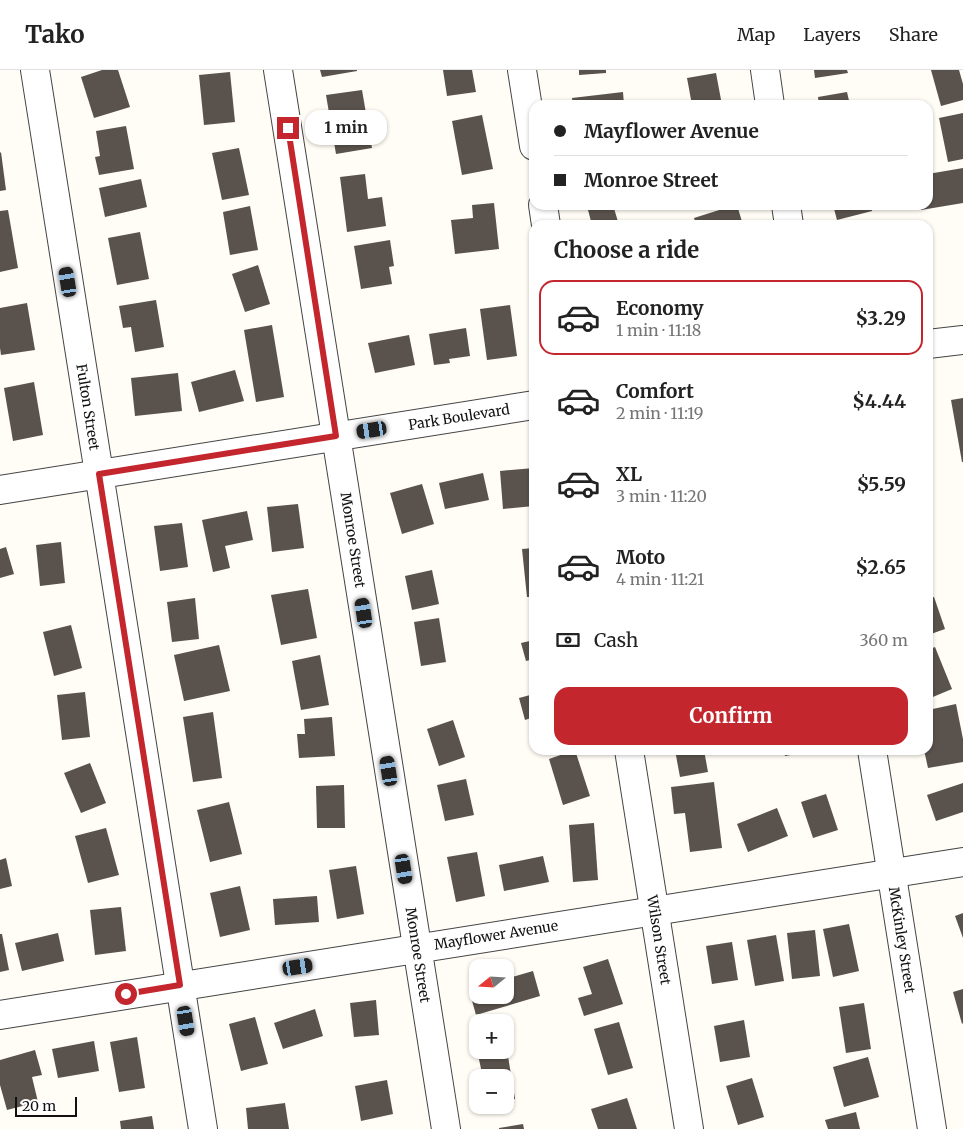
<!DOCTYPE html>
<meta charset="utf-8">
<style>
:root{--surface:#fff;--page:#f6f6f6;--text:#222;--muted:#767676;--line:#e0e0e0;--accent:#c4262e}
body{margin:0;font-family:Merriweather,serif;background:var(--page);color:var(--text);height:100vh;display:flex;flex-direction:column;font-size:19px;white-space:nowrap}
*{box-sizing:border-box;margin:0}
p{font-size:16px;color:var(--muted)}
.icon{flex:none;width:28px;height:28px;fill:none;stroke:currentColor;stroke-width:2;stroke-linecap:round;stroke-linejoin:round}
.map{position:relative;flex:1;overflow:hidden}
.sheet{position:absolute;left:529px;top:150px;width:404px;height:535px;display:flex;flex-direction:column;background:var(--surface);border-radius:15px;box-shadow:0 1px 4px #0004}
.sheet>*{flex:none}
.guide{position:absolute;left:529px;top:30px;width:404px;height:110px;border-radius:15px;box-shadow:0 1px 4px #0004;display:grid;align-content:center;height:110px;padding:0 25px;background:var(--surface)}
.needle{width:32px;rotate:252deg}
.buttons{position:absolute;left:469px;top:889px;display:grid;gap:10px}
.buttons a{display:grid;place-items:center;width:45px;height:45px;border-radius:10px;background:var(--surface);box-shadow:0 1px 4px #0004;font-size:25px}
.scale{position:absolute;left:15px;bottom:12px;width:62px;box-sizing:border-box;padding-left:5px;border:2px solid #111;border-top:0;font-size:14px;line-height:18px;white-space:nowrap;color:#111;-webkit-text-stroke:4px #fff;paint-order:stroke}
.end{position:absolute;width:22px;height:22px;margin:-11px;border:6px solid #c4262e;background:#fff;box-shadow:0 0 0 2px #fff}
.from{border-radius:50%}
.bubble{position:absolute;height:35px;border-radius:15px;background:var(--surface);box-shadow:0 1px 4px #0004;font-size:16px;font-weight:700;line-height:35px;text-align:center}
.car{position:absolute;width:15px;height:30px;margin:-15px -8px;border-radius:6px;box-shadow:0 0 4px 1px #0007;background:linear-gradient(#222 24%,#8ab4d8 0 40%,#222 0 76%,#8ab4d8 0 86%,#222 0)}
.guide b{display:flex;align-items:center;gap:18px;height:48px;font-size:19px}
.guide b+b{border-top:1px solid var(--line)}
.guide i{width:12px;height:12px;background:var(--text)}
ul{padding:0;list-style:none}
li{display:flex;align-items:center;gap:15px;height:75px;margin:0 10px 8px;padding:0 15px;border:2px solid transparent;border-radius:15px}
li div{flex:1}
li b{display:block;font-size:19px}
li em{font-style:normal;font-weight:700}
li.active{border-color:var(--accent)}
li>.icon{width:45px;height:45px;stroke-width:1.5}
h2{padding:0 25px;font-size:22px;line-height:60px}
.pay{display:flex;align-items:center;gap:12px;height:55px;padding:0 25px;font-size:19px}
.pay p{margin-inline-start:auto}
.primary-button{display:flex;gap:10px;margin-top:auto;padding:10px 25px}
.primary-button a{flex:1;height:58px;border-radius:15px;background:var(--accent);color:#fff;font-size:20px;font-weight:700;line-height:58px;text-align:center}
header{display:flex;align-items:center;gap:30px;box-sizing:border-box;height:70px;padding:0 25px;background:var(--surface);border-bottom:1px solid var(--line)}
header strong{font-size:24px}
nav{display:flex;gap:28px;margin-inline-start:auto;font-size:18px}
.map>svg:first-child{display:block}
</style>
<header>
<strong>Tako</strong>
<nav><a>Map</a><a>Layers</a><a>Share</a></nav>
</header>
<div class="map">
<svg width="963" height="1059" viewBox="0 0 963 1059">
<rect width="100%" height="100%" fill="#fffdf5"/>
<!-- building -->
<g fill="#5a524d">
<polygon points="102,0 118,0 130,37 94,48 81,7"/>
<polygon points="320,0 357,0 357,1 322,7"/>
<polygon points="443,0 472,0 476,22 447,26"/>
<polygon points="579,0 606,0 606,3 579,5"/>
<polygon points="814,0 847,0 848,3 815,8"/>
<polygon points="931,0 959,0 963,14 963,30 941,36"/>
<polygon points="230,2 235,52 204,55 199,5"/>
<polygon points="716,3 722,35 692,35 687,8"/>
<polygon points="362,20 372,78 336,84 326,25"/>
<polygon points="623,22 624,35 573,35 572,28"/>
<polygon points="847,22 850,35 819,35 818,27"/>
<polygon points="963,43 963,89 948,92 939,48"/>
<polygon points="482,45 493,99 462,105 452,51"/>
<polygon points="126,56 134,99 99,105 95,87 100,86 96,61"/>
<polygon points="239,78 249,125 222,130 212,83"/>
<polygon points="1,82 6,120 0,121 0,83"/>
<polygon points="963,98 963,133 921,140 920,135 928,135 928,104"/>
<polygon points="365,104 368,129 382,127 386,156 347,162 340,107"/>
<polygon points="141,109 147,137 105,147 99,118"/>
<polygon points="494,133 499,179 455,184 451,150 473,148 472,135"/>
<polygon points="605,135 613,135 619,155 592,155 588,140"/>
<polygon points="735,135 737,135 743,155 696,155 694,148"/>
<polygon points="833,135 871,135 872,141 837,150"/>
<polygon points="250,136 258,180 230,185 223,142"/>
<polygon points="8,140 18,198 0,202 0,141"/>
<polygon points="140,162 149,209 117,215 108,168"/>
<polygon points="390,170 394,196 389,197 392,214 361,219 354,176"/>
<polygon points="258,195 270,234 245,242 232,204"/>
<polygon points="156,230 164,277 135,282 131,257 123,258 119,236"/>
<polygon points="27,233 35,280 1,285 0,278 0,238"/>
<polygon points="510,235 517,286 487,290 480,239"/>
<polygon points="272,255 284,327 256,332 244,260"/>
<polygon points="466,258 470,286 449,289 450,293 434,295 429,264"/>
<polygon points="409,265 415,295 375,303 368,273"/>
<polygon points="235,300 244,331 199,342 191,312"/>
<polygon points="178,303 182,341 135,346 131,308"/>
<polygon points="34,312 43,365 13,371 4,318"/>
<polygon points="963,328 963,392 962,392 951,330"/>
<polygon points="534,398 534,436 503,439 500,401"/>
<polygon points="483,403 489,430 445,439 439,413"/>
<polygon points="422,414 434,454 402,464 390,423"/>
<polygon points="298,434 304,478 272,482 267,437"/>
<polygon points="247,441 253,470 225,476 230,498 213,502 202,450"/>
<polygon points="182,453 188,497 160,501 154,456"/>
<polygon points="61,472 65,513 40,516 36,475"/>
<polygon points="6,477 14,504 0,508 0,479"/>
<polygon points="534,478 534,527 527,527 522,479"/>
<polygon points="432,500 439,534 412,540 405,506"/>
<polygon points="308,519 317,568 281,575 271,525"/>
<polygon points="934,527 945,559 928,565 928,529"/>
<polygon points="195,528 199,569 172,572 167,532"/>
<polygon points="439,548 446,592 421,596 414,552"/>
<polygon points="71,555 82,598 54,606 43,562"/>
<polygon points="534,570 534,589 526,591 521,573"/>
<polygon points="219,575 230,621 184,631 174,585"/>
<polygon points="935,577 952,619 928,629 928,580"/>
<polygon points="320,585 329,635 301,640 292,591"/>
<polygon points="85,622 90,667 62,670 57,625"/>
<polygon points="534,624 534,647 525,650 519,628"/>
<polygon points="956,634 963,669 963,692 928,698 924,680 928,680 928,640"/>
<polygon points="213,642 222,708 193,712 183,647"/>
<polygon points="332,647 335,686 299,688 297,664 305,664 304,649"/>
<polygon points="453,650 465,687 439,696 427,659"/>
<polygon points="575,680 590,726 563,735 549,689"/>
<polygon points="675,680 704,680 708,702 680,707"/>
<polygon points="784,680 812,680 812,681 785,686"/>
<polygon points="90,693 106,733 81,743 64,703"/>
<polygon points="466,709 474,745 445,751 437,715"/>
<polygon points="714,712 722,778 690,782 685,743 674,744 671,717"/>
<polygon points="963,713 963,742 936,751 927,725"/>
<polygon points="344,715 345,758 317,758 316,716"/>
<polygon points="826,724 838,760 813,768 801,732"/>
<polygon points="229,732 242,784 210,792 197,740"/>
<polygon points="777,738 788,766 748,782 737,754"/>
<polygon points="594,753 598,810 573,812 569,755"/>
<polygon points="106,758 119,805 88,813 75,766"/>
<polygon points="477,782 485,826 456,832 447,787"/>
<polygon points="543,786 549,812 504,821 499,795"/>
<polygon points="6,788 12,816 0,819 0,790"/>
<polygon points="356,796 364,844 337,849 329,800"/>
<polygon points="240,816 250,860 220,867 210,823"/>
<polygon points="317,826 319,852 275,855 273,829"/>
<polygon points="121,837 126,881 95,885 90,840"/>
<polygon points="963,843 963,868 955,846"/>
<polygon points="849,854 859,901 833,907 823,859"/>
<polygon points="815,860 820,906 792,909 787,863"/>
<polygon points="58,863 64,891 22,901 15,873"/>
<polygon points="0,864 2,864 9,900 0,902"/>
<polygon points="776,865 784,911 755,916 747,870"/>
<polygon points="732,872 738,910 712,914 706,876"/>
<polygon points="608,889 623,934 584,946 578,928 592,924 583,897"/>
<polygon points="533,901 540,926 476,945 469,920 478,918 478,925 505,925 505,909"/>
<polygon points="963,919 963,953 962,954 953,922"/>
<polygon points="376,930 379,965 354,967 350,933"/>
<polygon points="864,933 871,979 846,983 839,937"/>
<polygon points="315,939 323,966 283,979 274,953"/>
<polygon points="255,947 268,994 241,1001 229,954"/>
<polygon points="744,950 750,987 720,992 714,956"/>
<polygon points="619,952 633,998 608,1005 594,959"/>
<polygon points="137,967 145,1018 119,1022 110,972"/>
<polygon points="94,971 99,1001 58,1008 52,979"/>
<polygon points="35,980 42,1005 32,1007 38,1032 7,1040 0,1015 0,990"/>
<polygon points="477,980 507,980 515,1029 505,1031 505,1008 483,1008"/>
<polygon points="868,987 879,1027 844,1037 833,997"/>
<polygon points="752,1008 764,1047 738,1055 726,1016"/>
<polygon points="387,1010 393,1044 361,1051 355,1016"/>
<polygon points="627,1028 637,1059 598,1059 591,1039"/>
<polygon points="285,1033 289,1059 248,1059 246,1038"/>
<polygon points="856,1042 860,1059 828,1059 825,1050"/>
<polygon points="152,1046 154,1059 121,1059 120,1051"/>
<polygon points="523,1054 524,1059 499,1059 499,1058"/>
</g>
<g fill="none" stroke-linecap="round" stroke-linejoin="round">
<!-- minor casing -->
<g stroke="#444" stroke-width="30">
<g id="minor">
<polyline points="35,0 203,1059"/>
<polyline points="278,0 446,1059"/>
<polyline points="522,0 534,76"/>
<polyline points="765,0 770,35"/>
<polyline points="543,135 546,155"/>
<polyline points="786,135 789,155"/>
<polyline points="928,274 963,270"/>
<polyline points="0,420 534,335"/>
<polyline points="629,680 689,1059"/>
<polyline points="872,680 932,1059"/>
<polyline points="0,945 963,792"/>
</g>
</g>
<!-- minor -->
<use href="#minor" stroke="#fff" stroke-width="28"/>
</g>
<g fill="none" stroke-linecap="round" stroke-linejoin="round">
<!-- route -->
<polyline stroke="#c4262e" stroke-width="6" points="126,924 180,915 99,404 336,366 288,58"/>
</g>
<g text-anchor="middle" stroke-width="5" stroke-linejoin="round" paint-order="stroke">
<!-- street labels -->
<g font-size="14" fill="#111" stroke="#fff">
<text transform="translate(88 337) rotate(81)" y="5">Fulton Street</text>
<text transform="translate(459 347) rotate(-9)" y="5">Park Boulevard</text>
<text transform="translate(353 470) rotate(81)" y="5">Monroe Street</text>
<text transform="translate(496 865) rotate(-9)" y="5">Mayflower Avenue</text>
<text transform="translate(659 870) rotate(81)" y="5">Wilson Street</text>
<text transform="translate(902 870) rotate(81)" y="5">McKinley Street</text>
<text transform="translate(418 885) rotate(81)" y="5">Monroe Street</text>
</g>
</g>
</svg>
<div class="buttons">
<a><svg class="needle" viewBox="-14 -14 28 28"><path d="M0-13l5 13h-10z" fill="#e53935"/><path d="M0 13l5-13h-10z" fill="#767676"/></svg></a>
<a>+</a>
<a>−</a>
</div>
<div class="scale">20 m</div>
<i class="end from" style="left:126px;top:924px"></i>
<i class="end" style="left:288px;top:58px"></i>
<div class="bubble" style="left:305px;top:40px;width:82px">1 min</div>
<i class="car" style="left:68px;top:212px;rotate:351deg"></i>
<i class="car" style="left:372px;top:360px;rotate:261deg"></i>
<i class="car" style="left:364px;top:543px;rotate:351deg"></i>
<i class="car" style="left:389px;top:701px;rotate:351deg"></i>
<i class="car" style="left:404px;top:799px;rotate:171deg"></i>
<i class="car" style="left:298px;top:897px;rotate:81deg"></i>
<i class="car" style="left:186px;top:951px;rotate:171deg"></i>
<div class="guide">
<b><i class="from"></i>Mayflower Avenue</b>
<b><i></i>Monroe Street</b>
</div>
<section class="sheet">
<h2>Choose a ride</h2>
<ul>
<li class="active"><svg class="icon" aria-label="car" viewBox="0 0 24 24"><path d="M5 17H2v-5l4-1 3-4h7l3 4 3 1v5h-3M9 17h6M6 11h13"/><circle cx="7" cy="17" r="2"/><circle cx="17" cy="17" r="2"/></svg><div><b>Economy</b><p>1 min · 11:18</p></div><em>$3.29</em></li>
<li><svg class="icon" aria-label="car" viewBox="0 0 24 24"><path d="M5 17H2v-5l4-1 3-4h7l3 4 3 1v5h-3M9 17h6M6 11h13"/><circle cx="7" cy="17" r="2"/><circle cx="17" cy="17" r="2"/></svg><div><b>Comfort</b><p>2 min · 11:19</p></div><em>$4.44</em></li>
<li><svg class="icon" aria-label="car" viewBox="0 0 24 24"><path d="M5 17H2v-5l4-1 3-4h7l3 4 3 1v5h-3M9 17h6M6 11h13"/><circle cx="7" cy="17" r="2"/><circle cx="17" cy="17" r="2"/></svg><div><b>XL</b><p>3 min · 11:20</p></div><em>$5.59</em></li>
<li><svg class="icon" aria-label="car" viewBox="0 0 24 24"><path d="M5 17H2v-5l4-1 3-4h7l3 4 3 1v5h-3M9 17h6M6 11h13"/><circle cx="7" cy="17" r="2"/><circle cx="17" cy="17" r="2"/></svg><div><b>Moto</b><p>4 min · 11:21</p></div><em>$2.65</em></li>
</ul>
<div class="pay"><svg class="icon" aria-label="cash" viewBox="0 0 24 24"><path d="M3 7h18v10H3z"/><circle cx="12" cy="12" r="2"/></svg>Cash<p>360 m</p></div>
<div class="primary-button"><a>Confirm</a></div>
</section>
</div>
